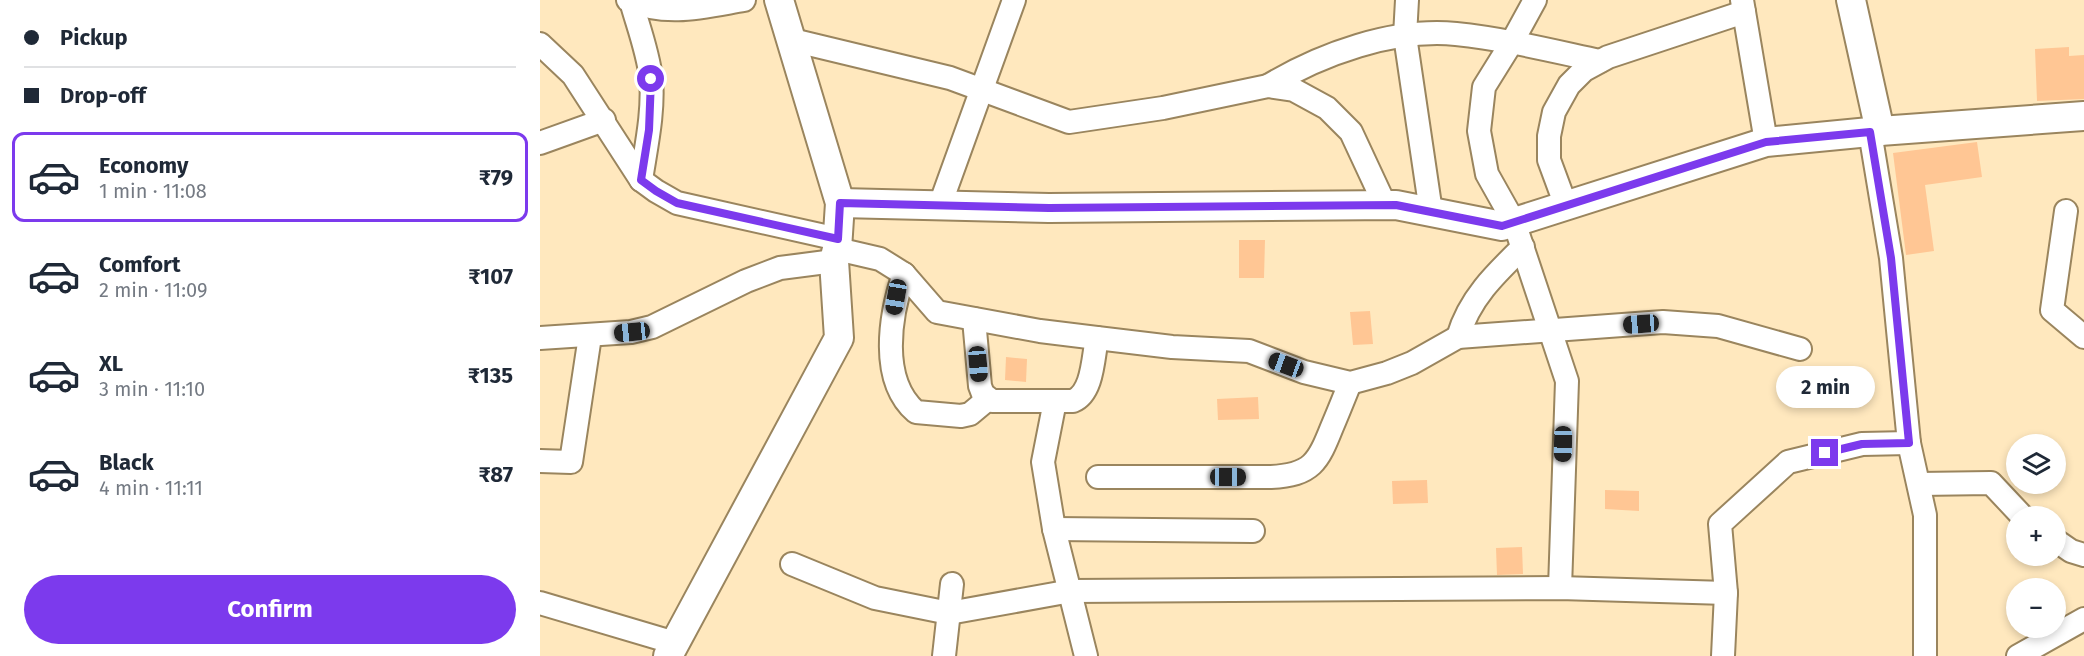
<!DOCTYPE html>
<meta charset="utf-8">
<style>
:root{--surface:#fff;--page:#f6f6f7;--text:#1f2937;--muted:#747a83;--line:#e0e1e3;--accent:#7c3aed}
body{margin:0;font-family:"Fira Sans",sans-serif;background:var(--page);color:var(--text);height:100vh;display:flex;flex-direction:column;font-size:22px;white-space:nowrap}
*{box-sizing:border-box;margin:0}
p{font-size:20px;color:var(--muted)}
.icon{flex:none;width:33px;height:33px;fill:none;stroke:currentColor;stroke-width:2;stroke-linecap:round;stroke-linejoin:round}
.map{position:relative;flex:1;overflow:hidden}
.panel{display:flex;flex-direction:column;background:var(--surface);width:540px}
.panel>*{flex:none}
.top-card{display:grid;align-content:center;height:132px;padding:0 24px;background:var(--surface)}
.controls{position:absolute;left:1466px;top:434px;display:grid;gap:12px}
.controls a{display:grid;place-items:center;width:60px;height:60px;border-radius:50%;background:var(--surface);box-shadow:0 3px 9px #0003;font-size:30px}
.end{position:absolute;width:27px;height:27px;margin:-14px;border:8px solid #7c3aed;background:#fff;box-shadow:0 0 0 3px #fff}
.from{border-radius:50%}
.bubble{position:absolute;height:42px;border-radius:21px;background:var(--surface);box-shadow:0 3px 9px #0003;font-size:20px;font-weight:700;line-height:42px;text-align:center}
.car{position:absolute;width:18px;height:36px;margin:-18px -9px;border-radius:8px;box-shadow:0 0 4px 2px #0007;background:linear-gradient(#222 24%,#8ab4d8 0 40%,#222 0 76%,#8ab4d8 0 86%,#222 0)}
.top-card b{display:flex;align-items:center;gap:21px;height:57px;font-size:22px}
.top-card b+b{border-top:2px solid var(--line)}
.top-card i{width:15px;height:15px;background:var(--text)}
ul{padding:0;list-style:none}
li{display:flex;align-items:center;gap:18px;height:90px;margin:0 12px 9px;padding:0 12px;border:3px solid transparent;border-radius:12px}
li div{flex:1}
li b{display:block;font-size:22px}
li em{font-style:normal;font-weight:700}
li.current{border-color:var(--accent)}
li>.icon{width:54px;height:54px;stroke-width:1.5}
.button{display:flex;gap:12px;margin-top:auto;padding:12px 24px}
.button a{flex:1;height:69px;border-radius:36px;background:var(--accent);color:#fff;font-size:24px;font-weight:700;line-height:69px;text-align:center}
main{display:flex;flex:1;min-height:0}
.map>svg:first-child{display:block}
</style>
<main>
<section class="panel">
<div class="top-card">
<b><i class="from"></i>Pickup</b>
<b><i></i>Drop-off</b>
</div>
<ul>
<li class="current"><svg class="icon" aria-label="car" viewBox="0 0 24 24"><path d="M5 17H2v-5l4-1 3-4h7l3 4 3 1v5h-3M9 17h6M6 11h13"/><circle cx="7" cy="17" r="2"/><circle cx="17" cy="17" r="2"/></svg><div><b>Economy</b><p>1 min · 11:08</p></div><em>₹79</em></li>
<li><svg class="icon" aria-label="car" viewBox="0 0 24 24"><path d="M5 17H2v-5l4-1 3-4h7l3 4 3 1v5h-3M9 17h6M6 11h13"/><circle cx="7" cy="17" r="2"/><circle cx="17" cy="17" r="2"/></svg><div><b>Comfort</b><p>2 min · 11:09</p></div><em>₹107</em></li>
<li><svg class="icon" aria-label="car" viewBox="0 0 24 24"><path d="M5 17H2v-5l4-1 3-4h7l3 4 3 1v5h-3M9 17h6M6 11h13"/><circle cx="7" cy="17" r="2"/><circle cx="17" cy="17" r="2"/></svg><div><b>XL</b><p>3 min · 11:10</p></div><em>₹135</em></li>
<li><svg class="icon" aria-label="car" viewBox="0 0 24 24"><path d="M5 17H2v-5l4-1 3-4h7l3 4 3 1v5h-3M9 17h6M6 11h13"/><circle cx="7" cy="17" r="2"/><circle cx="17" cy="17" r="2"/></svg><div><b>Black</b><p>4 min · 11:11</p></div><em>₹87</em></li>
</ul>
<div class="button"><a>Confirm</a></div>
</section>
<div class="map">
<svg width="1544" height="656" viewBox="0 0 1544 656">
<rect width="100%" height="100%" fill="#ffe8be"/>
<!-- building -->
<g fill="#ffc694">
<polygon points="1529,47 1529,56 1544,55 1544,99 1497,101 1495,49"/>
<polygon points="1437,142 1442,177 1385,185 1394,251 1366,255 1353,153"/>
<polygon points="699,240 725,240 724,278 699,278"/>
<polygon points="830,311 833,344 813,345 810,312"/>
<polygon points="466,357 487,359 486,382 465,380"/>
<polygon points="718,397 719,419 678,420 677,399"/>
<polygon points="887,480 888,503 853,504 852,481"/>
<polygon points="1065,490 1099,491 1099,511 1065,509"/>
<polygon points="982,547 983,574 957,575 956,548"/>
</g>
<g fill="none" stroke-linecap="round" stroke-linejoin="round">
<!-- minor casing -->
<g stroke="#9a855e" stroke-width="26">
<g id="minor">
<path d="M88 0C127 17 163 7 204 0"/>
<polyline points="867,0 865,36 891,212"/>
<polyline points="995,0 972,42 944,87 939,131 947,174 974,222 1027,381 1020,588"/>
<polyline points="1202,0 1226,142"/>
<path d="M91 1C98 26 108 52 111 78 114 112 106 147 101 180"/>
<polyline points="252,40 410,78 529,122 623,108 728,86 754,90 787,108 811,132 845,205"/>
<polyline points="0,44 33,75 101,180 116,191 137,203 298,239"/>
<path d="M728 86C781 54 853 28 916 34 965 39 1013 51 1060 61"/>
<polyline points="1330,132 1351,258 1369,443 1385,515 1385,656"/>
<polyline points="0,143 64,120"/>
<polyline points="400,205 474,0"/>
<polyline points="1026,206 1009,160 1009,136 1014,112 1029,85 1044,70 1068,57 1204,12"/>
<polyline points="1526,211 1512,310 1544,337"/>
<polyline points="297,249 340,259 364,274 397,312 500,331 557,338 632,347 709,351 764,372 810,383 847,373 872,363 918,337 1123,322 1178,326 1260,349"/>
<path d="M364 274C350 315 339 380 376 412L421 416 430 414 448 399"/>
<path d="M434 319 440 386 443 394 452 401H533C553 393 553 357 557 338"/>
<path d="M918 337C929 299 955 274 983 247"/>
<polyline points="0,338 91,332 112,327 206,281 240,268 294,261"/>
<polyline points="515,401 503,462 514,529 546,656"/>
<polyline points="0,461 31,462 50,336"/>
<path d="M558 477H731C772 475 778 462 792 427 798 413 804 398 810 383"/>
<polyline points="1379,484 1451,483 1482,516"/>
<polyline points="514,529 713,531"/>
<polyline points="1515,540 1531,551 1544,555"/>
<polyline points="252,564 335,598 409,613 531,591 1020,588 1186,593"/>
<polyline points="0,603 135,643"/>
<polyline points="404,656 412,584"/>
<polyline points="1183,656 1186,593 1180,524 1248,462 1322,444 1369,443"/>
<polyline points="1478,656 1544,619"/>
</g>
</g>
<!-- tertiary casing -->
<g stroke="#9a855e" stroke-width="32">
<g id="tertiary">
<polyline points="1311,0 1340,131"/>
<polyline points="300,203 509,208 856,205 962,226 1226,142 1340,131 1544,116"/>
<polyline points="128,656 299,338 294,261 297,249 300,203 239,0"/>
</g>
</g>
<!-- minor -->
<use href="#minor" stroke="#fff" stroke-width="22"/>
<!-- tertiary -->
<use href="#tertiary" stroke="#fff" stroke-width="28"/>
</g>
<g fill="none" stroke-linecap="round" stroke-linejoin="round">
<!-- route -->
<polyline stroke="#7c3aed" stroke-width="8" points="111,79 109,130 101,180 116,191 137,203 298,239 300,203 509,208 856,205 962,226 1226,142 1330,132 1351,258 1369,443 1322,444 1285,453"/>
</g>
</svg>
<div class="controls">
<a><svg class="icon" aria-label="layers" viewBox="0 0 24 24"><path d="M12 4l9 5-9 5-9-5zM3 14l9 5 9-5"/></svg></a>
<a>+</a>
<a>−</a>
</div>
<i class="end from" style="left:111px;top:79px"></i>
<i class="end" style="left:1285px;top:453px"></i>
<div class="bubble" style="left:1236px;top:366px;width:99px">2 min</div>
<i class="car" style="left:356px;top:297px;rotate:190deg"></i>
<i class="car" style="left:1101px;top:324px;rotate:266deg"></i>
<i class="car" style="left:92px;top:332px;rotate:264deg"></i>
<i class="car" style="left:438px;top:364px;rotate:175deg"></i>
<i class="car" style="left:746px;top:365px;rotate:290deg"></i>
<i class="car" style="left:1023px;top:444px;rotate:181deg"></i>
<i class="car" style="left:688px;top:477px;rotate:90deg"></i>
</div>
</main>
